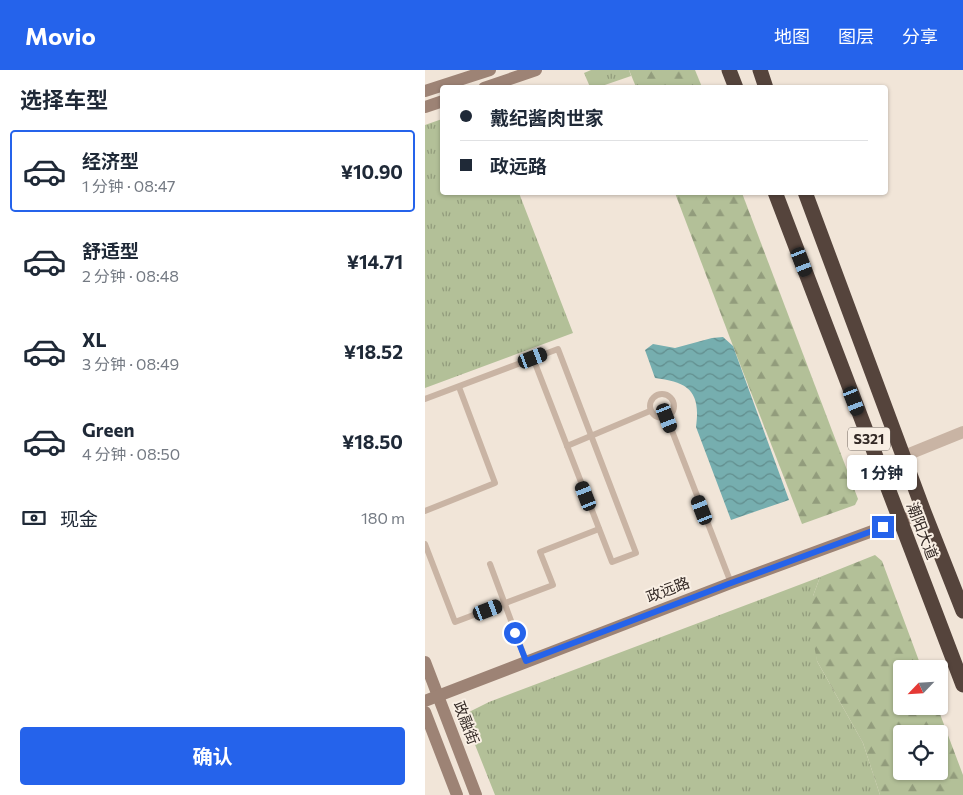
<!DOCTYPE html>
<html lang="zh">
<meta charset="utf-8">
<style>
:root{--surface:#fff;--page:#f2f2f3;--text:#1f2937;--muted:#747a83;--line:#e0e1e3;--accent:#2563eb}
body{margin:0;font-family:Commissioner,"Noto Sans SC",sans-serif;background:var(--page);color:var(--text);height:100vh;display:flex;flex-direction:column;font-size:19px;white-space:nowrap}
*{box-sizing:border-box;margin:0}
p{font-size:16px;color:var(--muted)}
.icon{flex:none;width:28px;height:28px;fill:none;stroke:currentColor;stroke-width:2;stroke-linecap:round;stroke-linejoin:round}
.map{position:relative;flex:1;overflow:hidden}
.drawer{display:flex;flex-direction:column;background:var(--surface);width:425px}
.drawer>*{flex:none}
.hud{position:absolute;left:15px;top:15px;width:448px;height:110px;border-radius:5px;box-shadow:0 1px 4px #0004;display:grid;align-content:center;height:110px;padding:0 20px;background:var(--surface)}
.needle{width:32px;rotate:245deg}
.tools{position:absolute;left:468px;top:590px;display:grid;gap:10px}
.tools a{display:grid;place-items:center;width:55px;height:55px;border-radius:5px;background:var(--surface);box-shadow:0 1px 4px #0004;font-size:25px}
.end{position:absolute;width:22px;height:22px;margin:-11px;border:6px solid #2563eb;background:#fff;box-shadow:0 0 0 2px #fff}
.from{border-radius:50%}
.bubble{position:absolute;height:35px;border-radius:5px;background:var(--surface);box-shadow:0 1px 4px #0004;font-size:16px;font-weight:700;line-height:35px;text-align:center}
.car{position:absolute;width:15px;height:30px;margin:-15px -8px;border-radius:6px;box-shadow:0 0 4px 1px #0007;background:linear-gradient(#222 24%,#8ab4d8 0 40%,#222 0 76%,#8ab4d8 0 86%,#222 0)}
.hud b{display:flex;align-items:center;gap:18px;height:48px;font-size:19px}
.hud b+b{border-top:1px solid var(--line)}
.hud i{width:12px;height:12px;background:var(--text)}
ul{padding:0;list-style:none}
li{display:flex;align-items:center;gap:15px;height:82px;margin:0 10px 8px;padding:0 10px;border:2px solid transparent;border-radius:5px}
li div{flex:1}
li b{display:block;font-size:19px}
li em{font-style:normal;font-weight:700}
li.active{border-color:var(--accent)}
li>.icon{width:45px;height:45px;stroke-width:1.5}
h2{padding:0 20px;font-size:22px;line-height:60px}
.pay{display:flex;align-items:center;gap:12px;height:55px;padding:0 20px;font-size:19px}
.pay p{margin-inline-start:auto}
.action{display:flex;gap:10px;margin-top:auto;padding:10px 20px}
.action a{flex:1;height:58px;border-radius:5px;background:var(--accent);color:#fff;font-size:20px;font-weight:700;line-height:58px;text-align:center}
header{display:flex;align-items:center;gap:30px;box-sizing:border-box;height:70px;padding:0 25px;background:var(--accent);color:#fff}
header strong{font-size:24px}
nav{display:flex;gap:28px;margin-inline-start:auto;font-size:18px}
main{display:flex;flex:1;min-height:0}
.map>svg:first-child{display:block}
</style>
<header>
<strong>Movio</strong>
<nav><a>地图</a><a>图层</a><a>分享</a></nav>
</header>
<main>
<section class="drawer">
<h2>选择车型</h2>
<ul>
<li class="active"><svg class="icon" aria-label="car" viewBox="0 0 24 24"><path d="M5 17H2v-5l4-1 3-4h7l3 4 3 1v5h-3M9 17h6M6 11h13"/><circle cx="7" cy="17" r="2"/><circle cx="17" cy="17" r="2"/></svg><div><b>经济型</b><p>1 分钟 · 08:47</p></div><em>¥10.90</em></li>
<li><svg class="icon" aria-label="car" viewBox="0 0 24 24"><path d="M5 17H2v-5l4-1 3-4h7l3 4 3 1v5h-3M9 17h6M6 11h13"/><circle cx="7" cy="17" r="2"/><circle cx="17" cy="17" r="2"/></svg><div><b>舒适型</b><p>2 分钟 · 08:48</p></div><em>¥14.71</em></li>
<li><svg class="icon" aria-label="car" viewBox="0 0 24 24"><path d="M5 17H2v-5l4-1 3-4h7l3 4 3 1v5h-3M9 17h6M6 11h13"/><circle cx="7" cy="17" r="2"/><circle cx="17" cy="17" r="2"/></svg><div><b>XL</b><p>3 分钟 · 08:49</p></div><em>¥18.52</em></li>
<li><svg class="icon" aria-label="car" viewBox="0 0 24 24"><path d="M5 17H2v-5l4-1 3-4h7l3 4 3 1v5h-3M9 17h6M6 11h13"/><circle cx="7" cy="17" r="2"/><circle cx="17" cy="17" r="2"/></svg><div><b>Green</b><p>4 分钟 · 08:50</p></div><em>¥18.50</em></li>
</ul>
<div class="pay"><svg class="icon" aria-label="cash" viewBox="0 0 24 24"><path d="M3 7h18v10H3z"/><circle cx="12" cy="12" r="2"/></svg>现金<p>180 m</p></div>
<div class="action"><a>确认</a></div>
</section>
<div class="map">
<svg width="538" height="725" viewBox="0 0 538 725">
<defs>
<pattern id="grass-tufts" width="24" height="20" patternUnits="userSpaceOnUse" patternTransform="scale(1.25)"><rect width="24" height="20" fill="#b3c098"/><path d="M3 7l-1-3M5 7V3M7 7l1-3M15 17l-1-3M17 17v-4M19 17l1-3" fill="none" stroke="#929c7c"/></pattern>
<pattern id="forest-firs" width="22" height="20" patternUnits="userSpaceOnUse" patternTransform="scale(1.25)"><rect width="22" height="20" fill="#b3c098"/><path d="M5 1l3.5 6h-7zM16 11l3.5 6h-7z" fill="#929c7c"/></pattern>
<pattern id="water-waves" width="16" height="10" patternUnits="userSpaceOnUse" patternTransform="scale(1.25)"><rect width="16" height="10" fill="#76aeaf"/><path d="M0 5q4-4 8 0t8 0" fill="none" stroke="#628e8e"/></pattern>
</defs>
<rect width="100%" height="100%" fill="#f1e5d8"/>
<!-- grass -->
<g fill="url(#grass-tufts)">
<polygon points="166,0 204,0 206,6 174,17 165,17 159,3"/>
<polygon points="17,49 18,122 94,123 148,263 0,318 0,55"/>
<polygon points="395,507 388,526 392,591 438,673 455,725 70,725 39,647 46,641 64,632"/>
</g>
<!-- forest -->
<g fill="url(#forest-firs)" fill-rule="evenodd">
<polygon points="204,0 270,0 277,17 211,17"/>
<polygon points="250,123 317,123 433,429 430,435 377,454 308,276"/>
<path d="M450 485 457 491 497 599H476V636H512L538 705V725H455L438 673 392 591 385 554 388 526 395 507ZM476 664H514V701H476Z"/>
</g>
<!-- water -->
<path fill="url(#water-waves)" d="M298 267 308 276 364 430 306 450 271 357C276 321 263 312 230 308L220 280 228 274 250 278 287 268Z"/>
<g fill="none" stroke-linecap="round" stroke-linejoin="round">
<!-- lane -->
<g stroke="#c9b4a4" stroke-width="6">
<circle cx="237" cy="336" r="12"/>
<polyline points="0,329 133,279 211,483 187,492 108,288"/>
<polyline points="242,348 306,513"/>
<polyline points="142,376 225,341"/>
<polyline points="0,441 70,413 34,317"/>
<polyline points="0,474 30,552 128,515 115,482 174,459"/>
<polyline points="65,494 101,591"/>
</g>
<!-- street -->
<polyline stroke="#c9b4a4" stroke-width="12" points="479,386 538,362"/>
<!-- secondary -->
<g stroke="#9d8375" stroke-width="12">
<polyline points="59,18 111,0"/>
<polyline points="0,21 65,0"/>
<polyline points="0,37 18,31"/>
<polyline points="0,592 51,725"/>
<polyline points="0,631 306,513 499,442"/>
<polyline points="0,642 32,725"/>
</g>
<!-- highway -->
<g stroke="#55443c" stroke-width="15">
<polyline points="304,0 311,18"/>
<polyline points="335,0 341,18"/>
<polyline points="350,122 538,615"/>
<polyline points="380,122 499,442 538,541"/>
</g>
</g>
<g fill="none" stroke-linecap="round" stroke-linejoin="round">
<!-- route -->
<polyline stroke="#2563eb" stroke-width="6" points="90,563 101,591 306,513 458,457"/>
</g>
<g text-anchor="middle" stroke-width="4" stroke-linejoin="round" paint-order="stroke">
<!-- shield labels -->
<rect fill="#f9efe4" stroke="#6f655f" stroke-width="1" x="423" y="357.5" width="42" height="23" rx="4"/>
<g font-size="14" font-weight="bold" fill="#342a26">
<text x="444" y="374">S321</text>
</g>
<!-- street labels -->
<g font-size="15" fill="#342a26" stroke="#f9efe4">
<text transform="translate(497 461) rotate(69)" y="5">潮阳大道</text>
<text transform="translate(243 520) rotate(-21)" y="5">政远路</text>
<text transform="translate(41 653) rotate(69)" y="5">政融街</text>
</g>
</g>
</svg>
<div class="tools">
<a><svg class="needle" viewBox="-14 -14 28 28"><path d="M0-13l5 13h-10z" fill="#e53935"/><path d="M0 13l5-13h-10z" fill="#747a83"/></svg></a>
<a><svg class="icon" aria-label="locate" viewBox="0 0 24 24"><circle cx="12" cy="12" r="6"/><path d="M12 2v4M12 18v4M2 12h4M18 12h4"/></svg></a>
</div>
<i class="end from" style="left:90px;top:563px"></i>
<i class="end" style="left:458px;top:457px"></i>
<div class="bubble" style="left:422px;top:385px;width:70px">1 分钟</div>
<i class="car" style="left:377px;top:192px;rotate:159deg"></i>
<i class="car" style="left:108px;top:288px;rotate:69deg"></i>
<i class="car" style="left:429px;top:331px;rotate:159deg"></i>
<i class="car" style="left:242px;top:348px;rotate:159deg"></i>
<i class="car" style="left:161px;top:426px;rotate:339deg"></i>
<i class="car" style="left:277px;top:440px;rotate:339deg"></i>
<i class="car" style="left:63px;top:540px;rotate:69deg"></i>
<div class="hud">
<b><i class="from"></i>戴纪酱肉世家</b>
<b><i></i>政远路</b>
</div>
</div>
</main>
